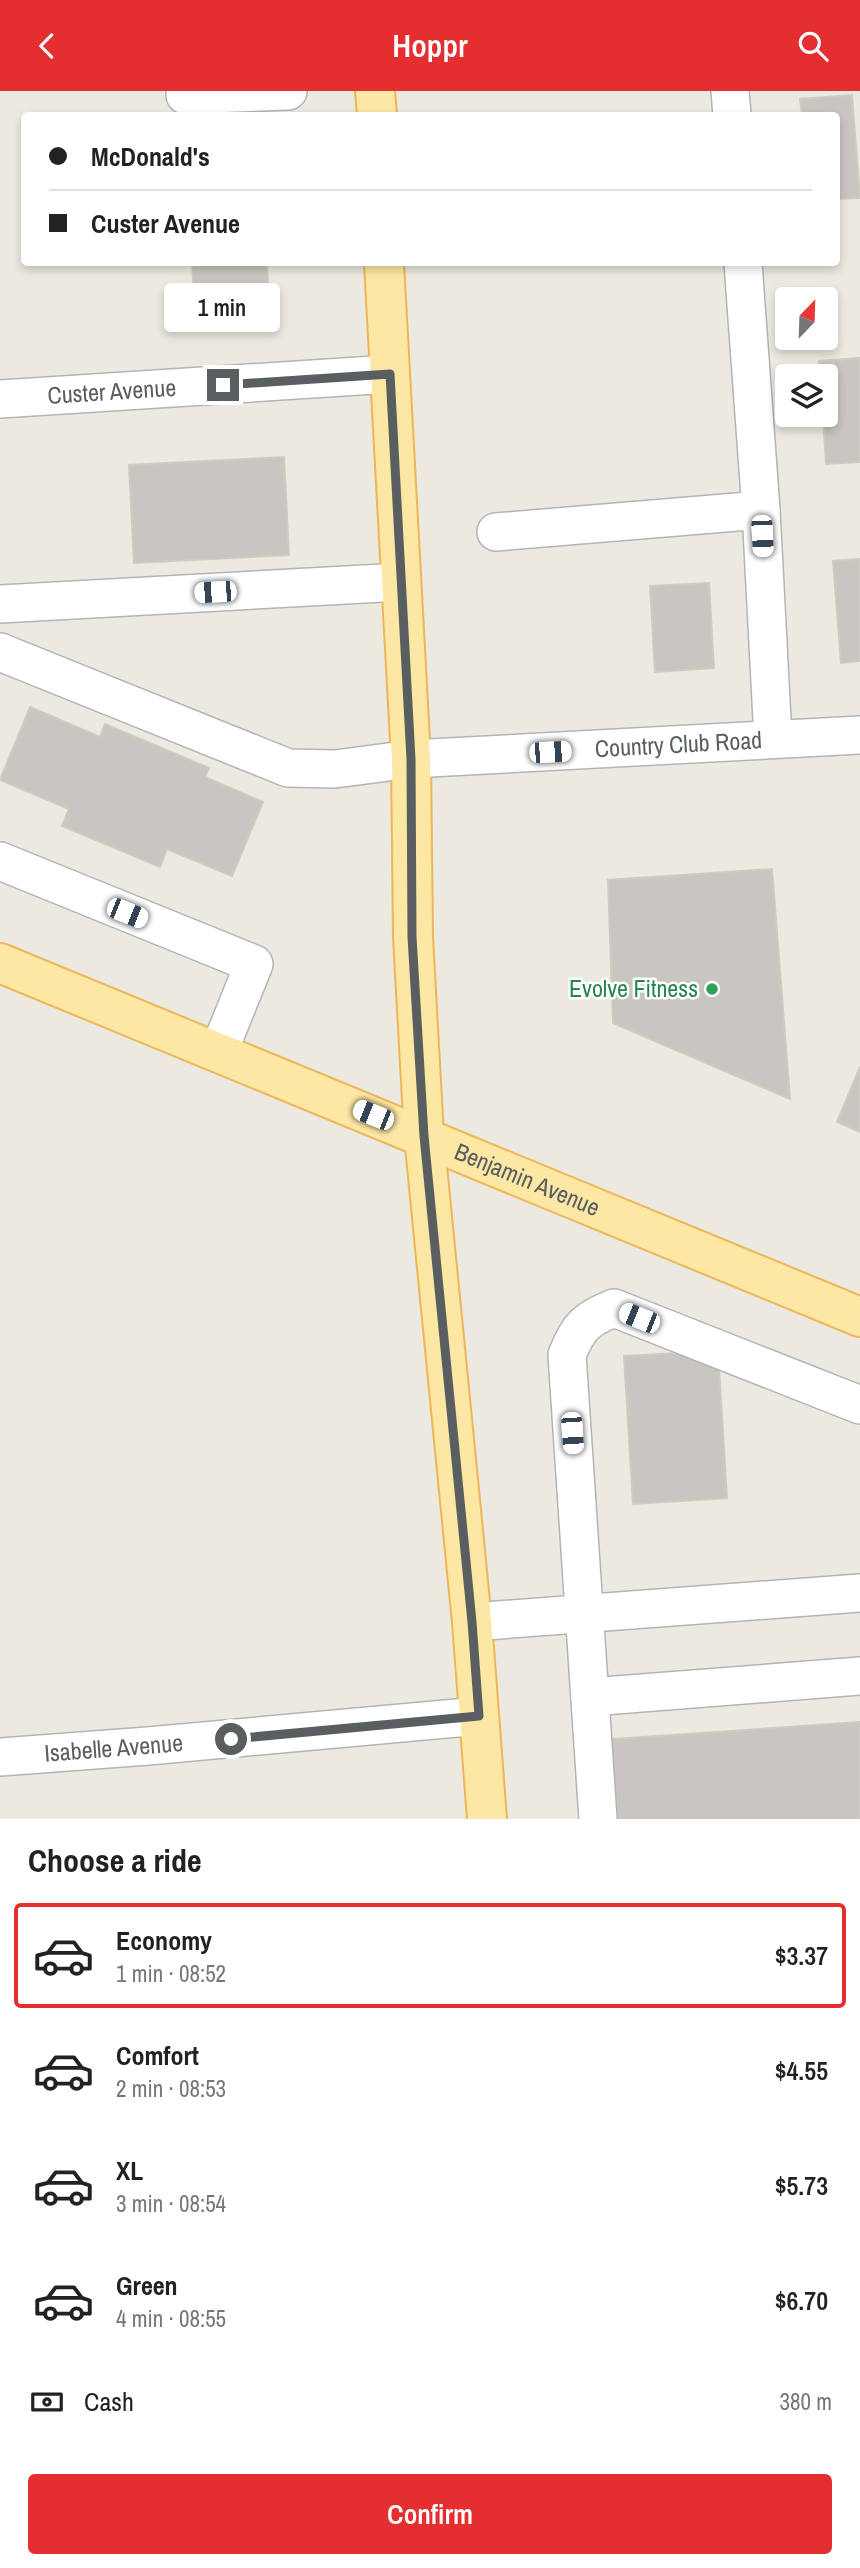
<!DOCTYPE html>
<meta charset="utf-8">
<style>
:root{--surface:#fff;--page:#f2f2f2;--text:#222;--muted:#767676;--line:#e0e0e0;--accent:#e52e30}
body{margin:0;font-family:"Archivo Narrow",sans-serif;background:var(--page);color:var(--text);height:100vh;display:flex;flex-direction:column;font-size:26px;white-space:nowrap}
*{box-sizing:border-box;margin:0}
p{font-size:23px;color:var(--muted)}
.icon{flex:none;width:38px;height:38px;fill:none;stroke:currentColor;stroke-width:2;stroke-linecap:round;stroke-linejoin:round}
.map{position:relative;height:1728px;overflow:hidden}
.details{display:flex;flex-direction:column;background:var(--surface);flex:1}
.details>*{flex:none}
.top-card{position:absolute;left:21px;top:21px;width:819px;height:154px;border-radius:7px;box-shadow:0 4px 10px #0003;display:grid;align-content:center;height:154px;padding:0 28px;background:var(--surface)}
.needle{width:46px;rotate:23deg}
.controls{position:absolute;left:775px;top:196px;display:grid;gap:14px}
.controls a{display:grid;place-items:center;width:63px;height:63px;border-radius:7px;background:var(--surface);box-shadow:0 4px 10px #0003;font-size:35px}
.end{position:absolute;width:32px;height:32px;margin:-16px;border:9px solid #595e61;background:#fff;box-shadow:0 0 0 4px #fff}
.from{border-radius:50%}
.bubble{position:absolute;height:49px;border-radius:7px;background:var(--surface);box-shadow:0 4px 10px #0003;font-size:23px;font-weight:600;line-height:49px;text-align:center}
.car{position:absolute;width:21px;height:42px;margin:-21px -10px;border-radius:9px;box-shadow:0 0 5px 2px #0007;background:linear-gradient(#fff 24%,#345 0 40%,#fff 0 76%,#345 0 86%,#fff 0)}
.top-card b{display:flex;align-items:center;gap:24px;height:66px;font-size:26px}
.top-card b+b{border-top:2px solid var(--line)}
.top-card i{width:18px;height:18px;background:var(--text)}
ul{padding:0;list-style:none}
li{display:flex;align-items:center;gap:21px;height:105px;margin:0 14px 10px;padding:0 14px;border:4px solid transparent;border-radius:7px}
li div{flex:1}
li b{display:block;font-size:26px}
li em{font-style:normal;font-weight:600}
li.on{border-color:var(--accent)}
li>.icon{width:63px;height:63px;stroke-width:1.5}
h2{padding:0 28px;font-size:32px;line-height:84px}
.pay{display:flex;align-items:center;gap:18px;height:77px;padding:0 28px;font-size:26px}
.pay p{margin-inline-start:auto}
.button{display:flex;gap:14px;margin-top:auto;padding:14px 28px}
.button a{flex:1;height:80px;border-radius:7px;background:var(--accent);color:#fff;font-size:28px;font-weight:600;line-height:80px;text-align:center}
header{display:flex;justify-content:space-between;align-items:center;height:91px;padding:0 28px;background:var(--accent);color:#fff;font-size:32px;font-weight:600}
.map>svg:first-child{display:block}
</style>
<header><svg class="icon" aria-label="back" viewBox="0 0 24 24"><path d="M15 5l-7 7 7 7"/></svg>Hoppr<svg class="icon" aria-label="search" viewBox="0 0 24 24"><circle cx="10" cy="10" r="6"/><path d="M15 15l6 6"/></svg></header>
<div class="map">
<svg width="860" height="1728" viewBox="0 0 860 1728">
<rect width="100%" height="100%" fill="#ece9e1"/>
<!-- building -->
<g fill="#c9c5c0" stroke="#d1cabf" stroke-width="2">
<polygon points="852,4 860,107 836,108 836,24 802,24 800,8"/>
<polygon points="192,172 267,172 270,232 196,236"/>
<polygon points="860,267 860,371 826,373 823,324 826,324 826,285 820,285 819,270"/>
<polygon points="284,366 289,464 134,472 129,374"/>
<polygon points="860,468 860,570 841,572 833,470"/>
<polygon points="709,492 714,577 655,581 650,495"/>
<polygon points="30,616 100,646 105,633 209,677 205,686 263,711 232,785 167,758 160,776 62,735 69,718 0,689"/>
<polygon points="772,778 790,1008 613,932 608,789"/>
<polygon points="860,976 860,1041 837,1031"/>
<polygon points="718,1260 727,1407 633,1413 624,1265"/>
<polygon points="860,1631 860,1728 605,1728 600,1649"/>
</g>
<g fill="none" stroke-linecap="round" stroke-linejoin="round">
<!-- minor casing -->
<g stroke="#b2b4b8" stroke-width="40">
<g id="minor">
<polyline points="730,0 732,24"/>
<polyline points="185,4 288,0"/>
<polyline points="743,172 761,419 773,648"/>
<path id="s1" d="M0 308 390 283"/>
<polyline points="496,441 761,419"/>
<polyline points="0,513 401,491"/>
<path id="s2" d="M0 561 288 677 335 678 411 668 860 644"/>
<polyline points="0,770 254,873 218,962"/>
<polyline points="472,1531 860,1502"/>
<polyline points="590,1606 860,1585"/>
<path id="s3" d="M0 1666 148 1655 479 1625"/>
<path d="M598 1728 567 1264C578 1236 586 1228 614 1217L860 1314"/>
</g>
</g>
<!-- major casing -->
<g stroke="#eeb658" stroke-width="42">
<g id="major">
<polyline points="375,0 377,24"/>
<polyline points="384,172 411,668 413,846 424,1045 472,1531 487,1728"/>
<path id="s4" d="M0 872 860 1226"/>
</g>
</g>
<!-- minor -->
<use href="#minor" stroke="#fff" stroke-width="37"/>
<!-- major -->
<use href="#major" stroke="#fde7a5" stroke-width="38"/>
</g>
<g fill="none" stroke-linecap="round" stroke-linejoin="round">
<!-- route -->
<polyline stroke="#595e61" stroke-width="9" points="223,294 390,283 411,668 412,846 424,1045 472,1531 479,1625 231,1648"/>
</g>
<!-- markers -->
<circle fill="#2e9e5b" stroke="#fff" stroke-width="2.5" cx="712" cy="898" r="7"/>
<g text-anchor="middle" stroke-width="5" stroke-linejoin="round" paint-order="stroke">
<!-- street labels -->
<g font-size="24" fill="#595e61" stroke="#fff">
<text dy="8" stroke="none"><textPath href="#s1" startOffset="112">Custer Avenue</textPath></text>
<text dy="8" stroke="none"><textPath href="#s2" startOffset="702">Country Club Road</textPath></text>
<text dy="8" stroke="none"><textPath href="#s4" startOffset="570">Benjamin Avenue</textPath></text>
<text dy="8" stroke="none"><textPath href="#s3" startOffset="114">Isabelle Avenue</textPath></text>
</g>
<!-- leisure labels -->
<g font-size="24" fill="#27864d" stroke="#fff" text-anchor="end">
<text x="698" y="906">Evolve Fitness</text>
</g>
</g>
</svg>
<div class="controls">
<a><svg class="needle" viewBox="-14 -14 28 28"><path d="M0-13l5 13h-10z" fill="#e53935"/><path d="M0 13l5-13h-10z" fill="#767676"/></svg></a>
<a><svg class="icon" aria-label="layers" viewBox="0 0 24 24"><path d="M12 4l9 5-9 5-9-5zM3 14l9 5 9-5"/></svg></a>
</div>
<i class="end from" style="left:231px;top:1648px"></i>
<i class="end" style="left:223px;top:294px"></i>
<div class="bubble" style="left:164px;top:192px;width:116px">1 min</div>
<i class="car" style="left:762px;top:445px;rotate:177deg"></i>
<i class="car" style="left:215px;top:501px;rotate:267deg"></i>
<i class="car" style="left:550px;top:661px;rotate:87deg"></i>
<i class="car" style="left:127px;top:822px;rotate:112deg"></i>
<i class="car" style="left:373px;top:1024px;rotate:292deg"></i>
<i class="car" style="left:639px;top:1227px;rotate:292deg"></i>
<i class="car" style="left:572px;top:1342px;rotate:176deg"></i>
<div class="top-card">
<b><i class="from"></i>McDonald's</b>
<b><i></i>Custer Avenue</b>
</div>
</div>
<section class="details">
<h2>Choose a ride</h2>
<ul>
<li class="on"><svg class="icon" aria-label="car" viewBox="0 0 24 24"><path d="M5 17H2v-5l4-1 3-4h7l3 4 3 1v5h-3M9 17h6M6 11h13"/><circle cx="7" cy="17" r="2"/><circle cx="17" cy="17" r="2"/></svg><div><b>Economy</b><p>1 min · 08:52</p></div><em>$3.37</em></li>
<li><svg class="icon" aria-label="car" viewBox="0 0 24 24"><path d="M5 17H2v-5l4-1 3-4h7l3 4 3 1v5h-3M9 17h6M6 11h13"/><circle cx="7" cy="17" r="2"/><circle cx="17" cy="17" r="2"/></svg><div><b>Comfort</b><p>2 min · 08:53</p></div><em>$4.55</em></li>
<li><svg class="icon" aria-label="car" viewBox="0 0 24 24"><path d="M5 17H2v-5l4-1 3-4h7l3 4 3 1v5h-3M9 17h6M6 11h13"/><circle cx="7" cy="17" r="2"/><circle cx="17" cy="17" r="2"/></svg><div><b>XL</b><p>3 min · 08:54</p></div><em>$5.73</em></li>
<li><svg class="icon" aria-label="car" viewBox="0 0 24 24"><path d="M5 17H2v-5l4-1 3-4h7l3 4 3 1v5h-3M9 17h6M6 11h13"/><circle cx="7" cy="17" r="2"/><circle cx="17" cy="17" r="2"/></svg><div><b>Green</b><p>4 min · 08:55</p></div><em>$6.70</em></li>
</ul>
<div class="pay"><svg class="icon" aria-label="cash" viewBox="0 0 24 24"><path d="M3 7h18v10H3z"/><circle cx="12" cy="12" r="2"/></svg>Cash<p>380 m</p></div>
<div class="button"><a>Confirm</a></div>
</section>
